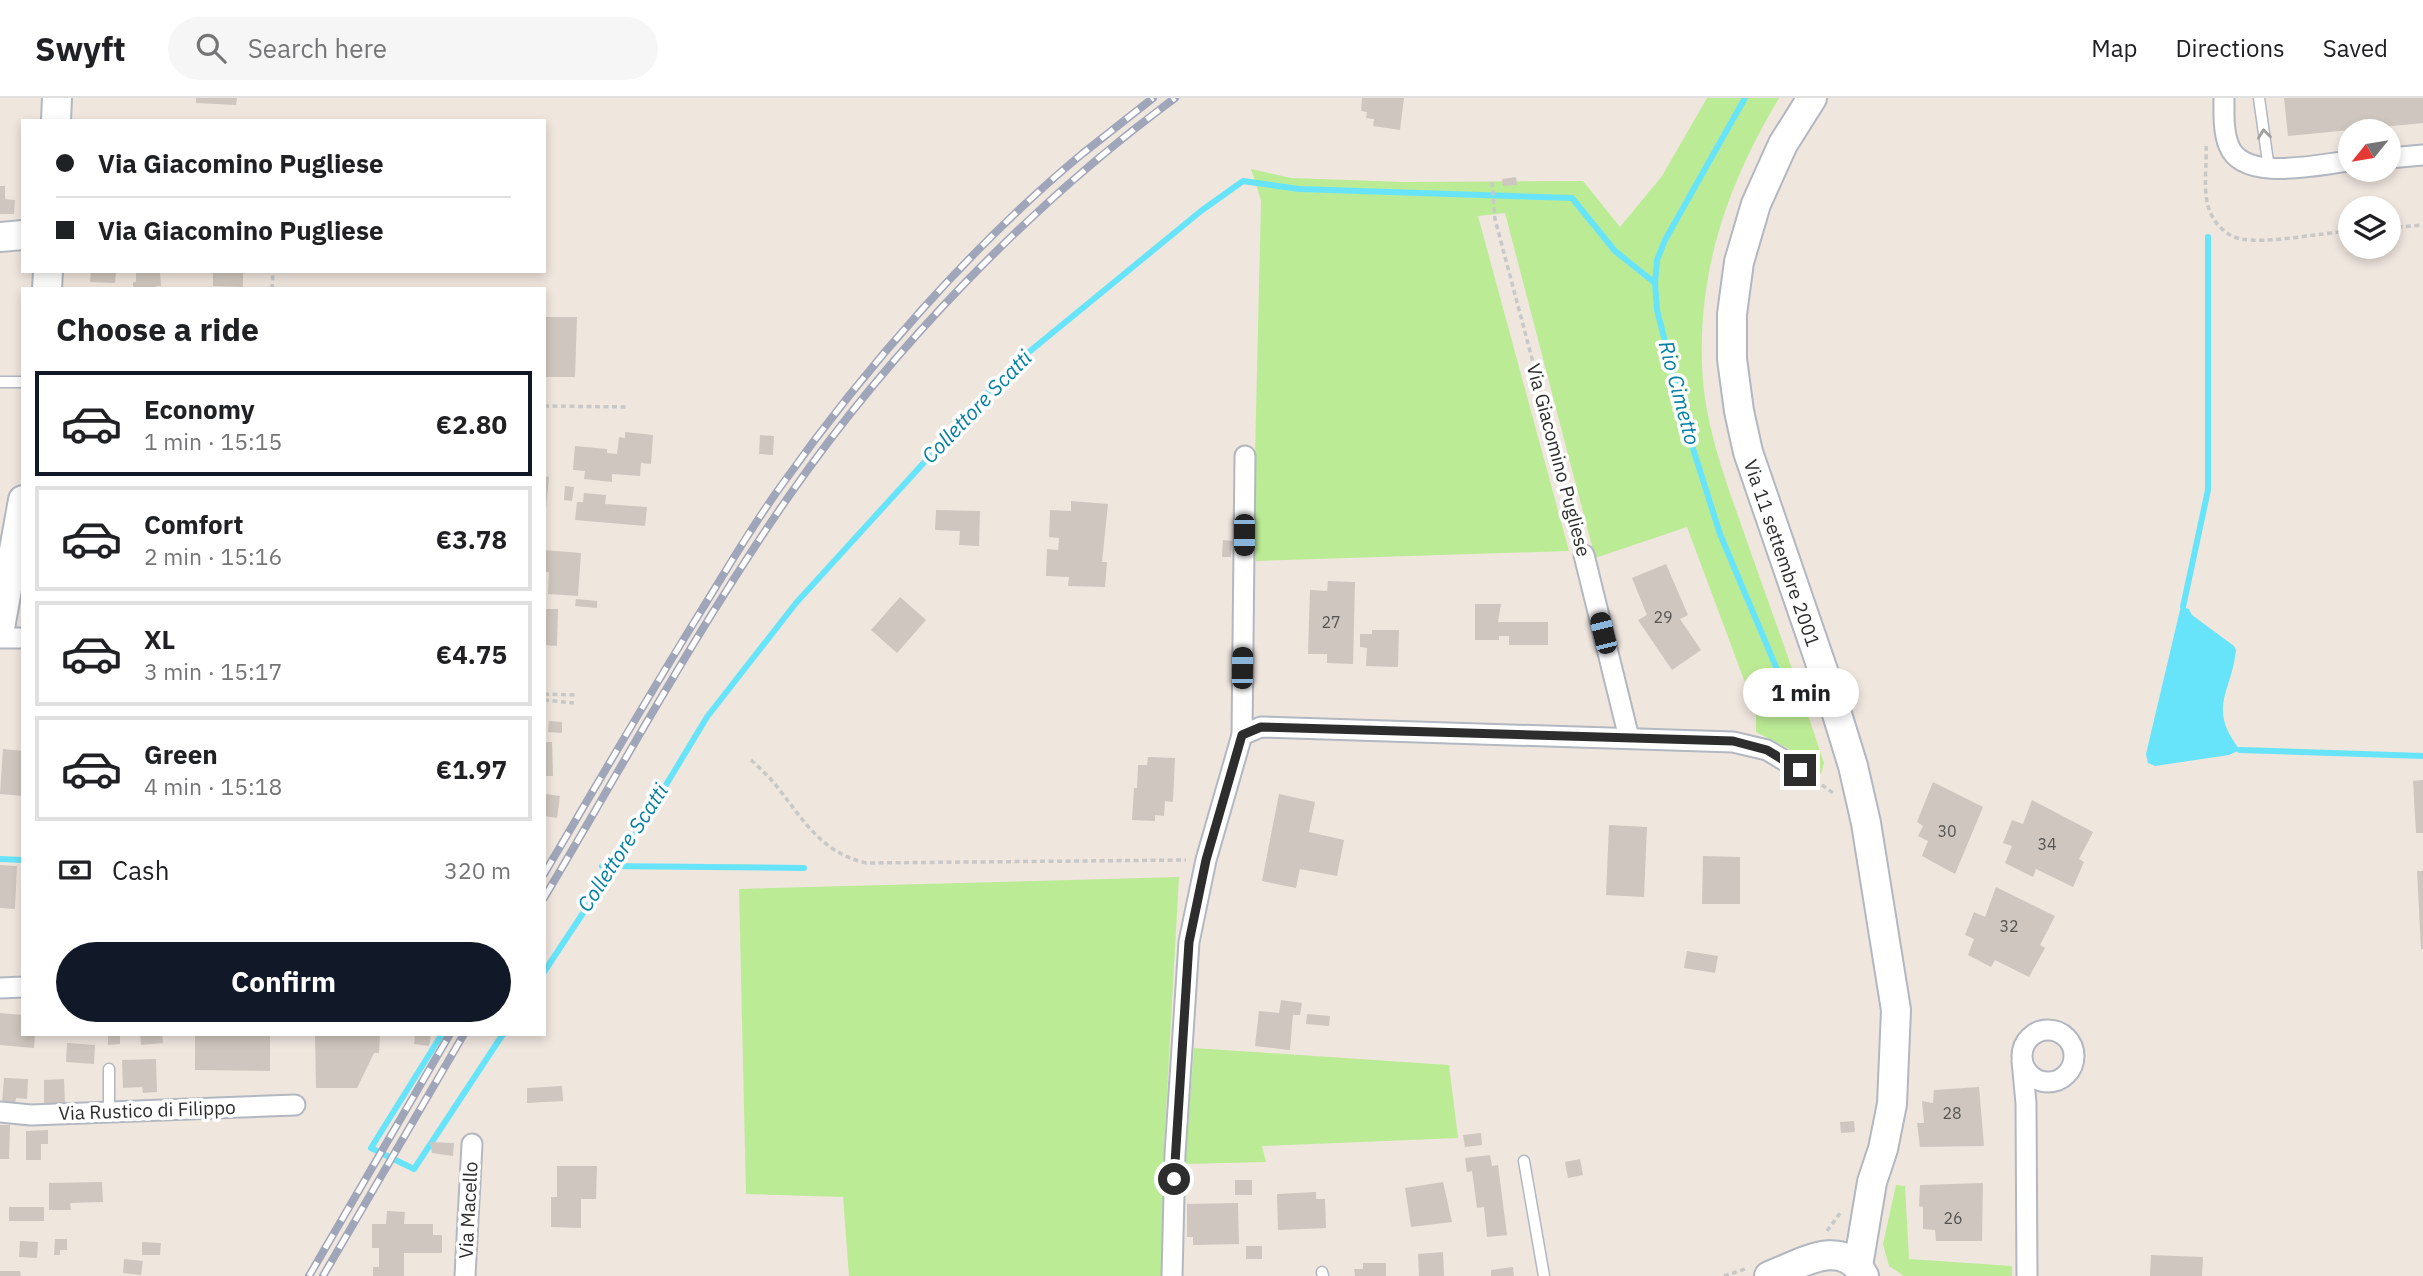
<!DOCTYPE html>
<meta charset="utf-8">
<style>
:root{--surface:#fff;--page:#f6f6f6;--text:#202124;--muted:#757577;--line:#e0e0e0;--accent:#111827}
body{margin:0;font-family:"IBM Plex Sans",sans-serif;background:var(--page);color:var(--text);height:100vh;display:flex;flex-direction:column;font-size:26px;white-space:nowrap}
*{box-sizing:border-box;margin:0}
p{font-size:23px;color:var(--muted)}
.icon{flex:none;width:38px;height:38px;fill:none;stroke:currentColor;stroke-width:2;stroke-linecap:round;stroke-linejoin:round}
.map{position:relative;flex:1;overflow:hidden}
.details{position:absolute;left:21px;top:189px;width:525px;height:749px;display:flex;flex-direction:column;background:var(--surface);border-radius:0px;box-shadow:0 4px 10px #0003}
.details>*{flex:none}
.guide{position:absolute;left:21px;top:21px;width:525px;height:154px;border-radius:0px;box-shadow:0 4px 10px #0003;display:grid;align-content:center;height:154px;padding:0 35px;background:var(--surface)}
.needle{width:46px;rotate:240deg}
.tools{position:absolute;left:2338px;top:21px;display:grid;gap:14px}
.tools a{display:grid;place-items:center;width:63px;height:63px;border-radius:50%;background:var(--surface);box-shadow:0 4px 10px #0003;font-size:35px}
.end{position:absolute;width:32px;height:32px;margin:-16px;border:9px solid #2d2d2d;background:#fff;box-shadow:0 0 0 4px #fff}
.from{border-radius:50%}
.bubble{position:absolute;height:49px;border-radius:24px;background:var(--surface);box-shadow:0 4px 10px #0003;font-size:23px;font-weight:700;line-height:49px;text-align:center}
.car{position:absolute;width:21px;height:42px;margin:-21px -10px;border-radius:9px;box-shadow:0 0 5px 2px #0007;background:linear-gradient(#222 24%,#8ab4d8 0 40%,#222 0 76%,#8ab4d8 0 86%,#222 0)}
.guide b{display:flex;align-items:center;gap:24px;height:66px;font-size:26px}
.guide b+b{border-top:2px solid var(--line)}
.guide i{width:18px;height:18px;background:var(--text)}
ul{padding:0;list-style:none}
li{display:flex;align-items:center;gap:21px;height:105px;margin:0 14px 10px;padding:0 21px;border:4px solid var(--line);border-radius:0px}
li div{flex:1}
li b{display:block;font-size:26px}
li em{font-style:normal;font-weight:700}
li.selected{border-color:var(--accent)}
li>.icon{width:63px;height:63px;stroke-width:1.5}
h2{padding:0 35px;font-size:32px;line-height:84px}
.pay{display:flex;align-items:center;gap:18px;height:77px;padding:0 35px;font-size:26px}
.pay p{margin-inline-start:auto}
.primary-button{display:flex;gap:14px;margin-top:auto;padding:14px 35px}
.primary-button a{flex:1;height:80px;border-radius:42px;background:var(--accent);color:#fff;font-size:28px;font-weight:700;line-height:80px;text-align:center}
header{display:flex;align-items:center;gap:42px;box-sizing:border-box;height:98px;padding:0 35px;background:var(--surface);border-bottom:2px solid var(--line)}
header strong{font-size:33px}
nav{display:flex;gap:38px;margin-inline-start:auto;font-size:24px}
.search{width:490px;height:63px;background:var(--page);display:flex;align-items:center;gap:18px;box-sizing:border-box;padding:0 24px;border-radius:38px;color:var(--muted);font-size:26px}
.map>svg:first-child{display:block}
</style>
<header>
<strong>Swyft</strong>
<div class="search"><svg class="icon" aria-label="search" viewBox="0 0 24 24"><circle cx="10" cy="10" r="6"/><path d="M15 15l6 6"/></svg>Search here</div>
<nav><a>Map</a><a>Directions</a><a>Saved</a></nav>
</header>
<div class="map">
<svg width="2423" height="1178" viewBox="0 0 2423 1178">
<rect width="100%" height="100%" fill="#efe6de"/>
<!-- green -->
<g fill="#bceb96">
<path d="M1707 0H1779C1729 85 1699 166 1702 266 1704 332 1730 393 1751 455 1776 525 1801 595 1824 665L1821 676 1813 674 1789 651 1756 634V614L1687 429 1595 460 1505 115 1478 118 1569 453 1256 463 1255 358 1261 102 1251 71 1291 80 1404 84 1583 83 1620 129 1662 78Z"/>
<polygon points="1179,779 1164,1049 1163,1178 849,1178 843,1099 746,1096 739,791"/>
<polygon points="1194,950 1449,967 1458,1040 1262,1048 1266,1064 1185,1066"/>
<polygon points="1896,1087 1905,1088 1909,1161 2012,1168 2012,1178 1904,1178 1889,1168 1883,1146"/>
</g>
<!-- water -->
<path fill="#68e4fa" d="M2183 509 2189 511 2192 517 2234 548 2236 552C2231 597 2207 609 2240 652L2229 657 2155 668 2148 665 2146 656 2180 512Z"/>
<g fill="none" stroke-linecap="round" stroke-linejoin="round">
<!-- stream -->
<g stroke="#68e4fa" stroke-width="6">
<polyline points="1745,0 1665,142 1657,162 1655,185 1657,212 1689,338 1720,436 1787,595"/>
<polyline points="2183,509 2208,392 2208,139"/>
<polyline points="2240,652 2423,658"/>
<polyline points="0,761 23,762"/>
<polyline points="602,768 804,770"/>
<polyline points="544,874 646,720 707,619 796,505 1012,268 1201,113 1243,83 1299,91 1572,100 1615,153 1655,185"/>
<polyline points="442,936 371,1050 414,1071 503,936"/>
</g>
</g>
<!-- building -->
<g fill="#cfc7bf">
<polygon points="196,0 237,0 236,7 196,5"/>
<polygon points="1362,0 1404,0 1400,32 1373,28 1374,21 1366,20 1367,14 1361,13"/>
<polygon points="2284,0 2423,0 2423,25 2288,38"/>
<polygon points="1516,79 1517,87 1503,88 1502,81"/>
<polygon points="0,88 5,88 5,101 15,102 14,116 0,116"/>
<polygon points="91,173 116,173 115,185 90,184"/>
<polygon points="136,173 160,173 161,188 156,188 156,191 133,191 133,184 136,184"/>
<polygon points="213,173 243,173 243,189 213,188"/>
<polygon points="545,219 577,219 575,279 544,279"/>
<polygon points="625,334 653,337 651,366 641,365 640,378 612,376 612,384 584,381 585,373 573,372 575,348 607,351 607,355 617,356 619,339 625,340"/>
<polygon points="760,337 774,338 773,357 759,356"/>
<polygon points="544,378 549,379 546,410 544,410"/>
<polygon points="565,388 574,389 572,403 564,402"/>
<polygon points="584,395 606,397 605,406 647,409 645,428 575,422 577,404 583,404"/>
<polygon points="1071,403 1108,406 1102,464 1107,464 1105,489 1068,488 1069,479 1046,478 1047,451 1058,452 1059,440 1049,439 1050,412 1071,413"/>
<polygon points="936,412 980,413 979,448 959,447 960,433 935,432"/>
<polygon points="1223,442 1232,443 1231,459 1222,459"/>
<polygon points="544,452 581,455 578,498 548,496 549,474 544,474"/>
<polygon points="1666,466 1688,517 1680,521 1701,552 1672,572 1638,522 1647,517 1632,480"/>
<polygon points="1328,483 1355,484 1353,566 1327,565 1327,556 1308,556 1310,492 1327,493"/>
<polygon points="900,499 926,522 897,555 871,532"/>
<polygon points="576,501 597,503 597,510 575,508"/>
<polygon points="1475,506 1501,506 1498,524 1548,524 1548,547 1509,547 1509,538 1499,538 1499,542 1475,542"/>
<polygon points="544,511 558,511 557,548 544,547"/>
<polygon points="1372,532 1399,532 1398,569 1366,568 1367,550 1360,549 1360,536 1372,536"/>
<polygon points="549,623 562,624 562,635 548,634"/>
<polygon points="544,644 552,644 553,678 544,678"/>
<polygon points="3,651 23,653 23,698 0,696"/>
<polygon points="1148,659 1175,660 1173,704 1165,703 1164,718 1155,717 1155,723 1132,722 1134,690 1137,690 1138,667 1147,667"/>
<polygon points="2423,682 2423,735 2416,735 2413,683"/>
<polygon points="1933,684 1983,709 1955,776 1922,758 1928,743 1918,738 1923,728 1917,724"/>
<polygon points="546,696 560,698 557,720 544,718"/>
<polygon points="1279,696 1315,704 1309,734 1344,742 1337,778 1300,771 1296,790 1262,783"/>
<polygon points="2032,702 2093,734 2079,761 2084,764 2073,789 2036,771 2033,779 2005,765 2012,748 2003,745 2012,722 2023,726"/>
<polygon points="1609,727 1647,729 1644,799 1606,797"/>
<polygon points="1703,758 1740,759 1740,806 1702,806"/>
<polygon points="0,767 17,768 15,811 0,810"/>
<polygon points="2417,773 2423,773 2423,851 2421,851"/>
<polygon points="1996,789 2055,818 2040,847 2045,850 2029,879 1995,862 1991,869 1968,857 1974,841 1965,837 1974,814 1985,819"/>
<polygon points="1687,853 1718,858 1715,875 1684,870"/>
<polygon points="1281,902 1302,905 1300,917 1293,917 1290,952 1255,948 1259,913 1279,915"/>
<polygon points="0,915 23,917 23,936 35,936 34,950 0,947"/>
<polygon points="1307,916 1330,918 1329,928 1306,926"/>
<polygon points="108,936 120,936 120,946 108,947"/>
<polygon points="140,936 162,936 163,945 141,947"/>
<polygon points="195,936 270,936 270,973 195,972"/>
<polygon points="315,936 380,936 379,955 374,955 357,990 316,990"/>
<polygon points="415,936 431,936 429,948 414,946"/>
<polygon points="67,945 95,947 94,966 66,964"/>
<polygon points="156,961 157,994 143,995 142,989 123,990 122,962"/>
<polygon points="4,980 28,981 27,1001 16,1000 15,1006 2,1005"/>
<polygon points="64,981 65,1006 44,1006 44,982"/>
<polygon points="562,988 563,1003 527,1005 527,990"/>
<polygon points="1979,989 1984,1048 1920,1049 1917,1025 1924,1025 1922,1003 1933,1005 1934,992"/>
<polygon points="1854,1023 1855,1034 1841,1035 1840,1024"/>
<polygon points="0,1027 10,1027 9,1061 0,1061"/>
<polygon points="48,1032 48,1046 41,1046 41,1062 26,1062 26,1033"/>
<polygon points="1481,1035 1482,1047 1465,1049 1463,1037"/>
<polygon points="430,1044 454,1045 453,1058 432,1055"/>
<polygon points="1490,1057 1492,1068 1498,1067 1507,1137 1487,1139 1484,1109 1477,1110 1472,1073 1467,1074 1465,1060"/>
<polygon points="1580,1061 1583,1077 1568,1080 1565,1064"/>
<polygon points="557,1068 597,1068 596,1101 581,1101 581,1130 551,1129 551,1099 557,1099"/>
<rect x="1235" y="1082" width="17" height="15"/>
<polygon points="102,1084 103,1104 70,1105 71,1112 49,1112 49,1085"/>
<polygon points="1443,1084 1452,1124 1411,1129 1405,1090"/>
<polygon points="1983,1085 1982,1143 1936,1143 1935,1132 1923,1131 1923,1109 1919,1108 1920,1087"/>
<polygon points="1316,1094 1316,1101 1325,1101 1326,1130 1278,1132 1277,1096"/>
<polygon points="1238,1105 1239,1146 1193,1147 1193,1139 1187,1139 1187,1106"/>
<rect x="9" y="1109" width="35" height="14"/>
<polygon points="387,1113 405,1114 404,1126 433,1126 433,1137 442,1137 442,1155 404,1155 404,1178 373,1178 373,1169 379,1169 379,1150 372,1150 372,1126 386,1126"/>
<polygon points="55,1141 67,1141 67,1152 60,1152 60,1157 54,1157"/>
<polygon points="20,1143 38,1144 37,1160 19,1159"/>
<polygon points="142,1144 161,1145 160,1157 142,1157"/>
<rect x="1246" y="1148" width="16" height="13"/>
<polygon points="1443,1154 1444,1178 1419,1178 1418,1156"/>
<polygon points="2151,1157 2203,1159 2202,1178 2150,1178"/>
<polygon points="124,1161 143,1163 141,1177 123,1175"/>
<polygon points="1363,1165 1386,1165 1386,1178 1355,1178 1354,1171 1363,1171"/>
<polygon points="1513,1169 1514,1178 1491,1178 1491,1172"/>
<polygon points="0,1173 20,1173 21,1178 0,1178"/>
</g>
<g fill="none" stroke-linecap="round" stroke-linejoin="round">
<!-- lane casing -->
<g stroke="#b2b7c1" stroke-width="13">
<g id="lane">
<polyline points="2259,0 2269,71"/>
<polyline points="0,284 23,284"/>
<polyline points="109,971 109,1014"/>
<polyline points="1524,1063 1544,1178"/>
<polyline points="1322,1174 1323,1178"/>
</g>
</g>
<!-- street casing -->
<g stroke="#b2b7c1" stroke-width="23">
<g id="street">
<path d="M2224 0C2224 16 2223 33 2229 48 2244 85 2319 66 2350 63"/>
<polyline points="2389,60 2423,57"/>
<polyline points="1584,457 1629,640"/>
<polyline points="0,540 23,540"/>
<polyline points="1242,637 1261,629 1733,644 1767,652 1800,672"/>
<polyline points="0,890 23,889"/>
<circle cx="2048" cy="958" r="26"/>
<polyline points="2022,963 2026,1005 2027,1178"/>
<polyline points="0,1014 31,1017 295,1007"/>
<polyline points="465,1178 472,1046"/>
<polyline points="1172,1178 1175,1056 1189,844 1206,762 1242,637 1245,358"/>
</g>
</g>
<!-- secondary casing -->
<g stroke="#b2b7c1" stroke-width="32">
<g id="secondary">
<polyline points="1812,0 1783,46 1756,106 1739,164 1732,216 1732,261 1739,313 1748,354 1829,590 1853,668 1866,725 1896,912 1892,1006 1883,1051 1872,1084 1858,1168"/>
<polyline points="56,23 57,0"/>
<polyline points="0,139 23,137"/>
<polyline points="47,191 48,173"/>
<polyline points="0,530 23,402"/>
<path d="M1769 1178C1801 1166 1842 1138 1864 1178"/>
</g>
</g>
<!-- path -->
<g stroke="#c8c8c8" stroke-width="3.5" stroke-dasharray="5 3.5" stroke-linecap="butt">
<path d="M2206 48C2207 66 2203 90 2208 108 2212 123 2225 138 2241 141 2267 146 2321 135 2350 133"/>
<polyline points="1492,84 1495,121 1579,438"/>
<polyline points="2389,130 2423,127"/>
<polyline points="272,191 273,173"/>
<polyline points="544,308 628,309"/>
<polyline points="544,596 575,597"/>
<polyline points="544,602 574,605"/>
<path d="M751 662C759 669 767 677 774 685 802 719 819 754 866 765L1186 762"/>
<polyline points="1815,682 1833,695"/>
<polyline points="1827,1133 1841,1114"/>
<polyline points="1724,1178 1745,1171"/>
</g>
<!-- lane -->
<use href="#lane" stroke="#fff" stroke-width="10"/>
<!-- street -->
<use href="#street" stroke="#fff" stroke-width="19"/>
<!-- secondary -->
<use href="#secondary" stroke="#fff" stroke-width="28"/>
<!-- rail casing -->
<g stroke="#a0a6b9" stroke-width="8">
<g id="rail">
<path d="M544 776C596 688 647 600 701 513 727 471 752 428 781 388 865 270 971 148 1082 56 1106 37 1130 18 1153 0"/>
<path d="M544 800C624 665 700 526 789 398 893 249 1029 108 1175 0"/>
<polyline points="309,1178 450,936"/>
<polyline points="323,1178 464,936"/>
</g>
</g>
<!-- rail -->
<use href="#rail" stroke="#fff" stroke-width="5" stroke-dasharray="16" stroke-linecap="butt"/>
</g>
<!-- one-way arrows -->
<defs><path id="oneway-chevron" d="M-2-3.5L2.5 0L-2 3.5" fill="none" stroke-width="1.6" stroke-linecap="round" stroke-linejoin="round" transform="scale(1.75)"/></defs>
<use stroke="#a0a0a0" href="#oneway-chevron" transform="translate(2264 36) rotate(-97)"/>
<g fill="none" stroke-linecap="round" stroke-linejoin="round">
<!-- route -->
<polyline stroke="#2d2d2d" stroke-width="9" points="1174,1081 1189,844 1206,762 1242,637 1261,629 1733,643 1767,652 1800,672"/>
</g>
<g text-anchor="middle" stroke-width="7" stroke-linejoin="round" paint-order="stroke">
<!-- number labels -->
<g font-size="16" fill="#565452">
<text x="1663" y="525">29</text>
<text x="1331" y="530">27</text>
<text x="1947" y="739">30</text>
<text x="2047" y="752">34</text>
<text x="2009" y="834">32</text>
<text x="1952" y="1021">28</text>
<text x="1953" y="1126">26</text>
</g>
<!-- street labels -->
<g font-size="19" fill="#2d2d2d" stroke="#fff">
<text transform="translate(1559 362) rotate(75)" y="7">Via Giacomino Pugliese</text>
<text transform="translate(1782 455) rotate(71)" y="7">Via 11 settembre 2001</text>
<text transform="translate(147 1012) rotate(-2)" y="7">Via Rustico di Filippo</text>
<text transform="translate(468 1112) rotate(-87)" y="7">Via Macello</text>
</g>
<!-- water labels -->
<g font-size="21" font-style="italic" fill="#017fa5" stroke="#fff">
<text transform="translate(1679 295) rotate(75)" y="7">Rio Cimetto</text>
<text transform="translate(977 309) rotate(-46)" y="7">Collettore Scatti</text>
<text transform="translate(623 750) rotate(-57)" y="7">Collettore Scatti</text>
</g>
</g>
</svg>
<div class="tools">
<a><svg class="needle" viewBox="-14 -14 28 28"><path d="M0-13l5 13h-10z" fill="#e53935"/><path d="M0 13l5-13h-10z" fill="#757577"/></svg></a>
<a><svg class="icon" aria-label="layers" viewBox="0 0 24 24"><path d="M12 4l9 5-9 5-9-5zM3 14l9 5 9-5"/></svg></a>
</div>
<i class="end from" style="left:1174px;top:1081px"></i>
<i class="end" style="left:1800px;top:672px"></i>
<div class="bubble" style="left:1743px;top:570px;width:116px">1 min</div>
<i class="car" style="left:1244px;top:437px;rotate:180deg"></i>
<i class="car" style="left:1603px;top:535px;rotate:346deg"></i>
<i class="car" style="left:1242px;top:570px;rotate:1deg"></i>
<div class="guide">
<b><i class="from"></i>Via Giacomino Pugliese</b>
<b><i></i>Via Giacomino Pugliese</b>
</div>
<section class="details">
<h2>Choose a ride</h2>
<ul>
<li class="selected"><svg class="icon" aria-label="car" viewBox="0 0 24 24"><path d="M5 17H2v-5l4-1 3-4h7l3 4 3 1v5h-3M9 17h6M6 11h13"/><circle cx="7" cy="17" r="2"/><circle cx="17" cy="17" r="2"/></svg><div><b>Economy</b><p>1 min · 15:15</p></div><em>€2.80</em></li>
<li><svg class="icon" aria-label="car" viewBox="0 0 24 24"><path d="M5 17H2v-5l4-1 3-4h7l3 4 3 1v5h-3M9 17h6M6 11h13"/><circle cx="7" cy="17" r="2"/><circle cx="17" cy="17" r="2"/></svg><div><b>Comfort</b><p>2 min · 15:16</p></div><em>€3.78</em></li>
<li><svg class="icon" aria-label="car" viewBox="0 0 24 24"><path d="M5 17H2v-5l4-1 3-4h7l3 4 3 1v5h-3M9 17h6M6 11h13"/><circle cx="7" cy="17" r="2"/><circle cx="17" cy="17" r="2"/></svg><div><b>XL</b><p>3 min · 15:17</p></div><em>€4.75</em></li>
<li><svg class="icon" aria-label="car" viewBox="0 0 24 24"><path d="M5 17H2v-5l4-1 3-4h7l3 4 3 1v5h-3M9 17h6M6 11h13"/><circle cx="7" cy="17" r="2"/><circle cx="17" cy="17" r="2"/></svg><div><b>Green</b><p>4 min · 15:18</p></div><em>€1.97</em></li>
</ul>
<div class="pay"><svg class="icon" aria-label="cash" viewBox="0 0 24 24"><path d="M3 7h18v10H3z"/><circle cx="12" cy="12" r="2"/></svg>Cash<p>320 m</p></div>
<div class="primary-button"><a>Confirm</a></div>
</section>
</div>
